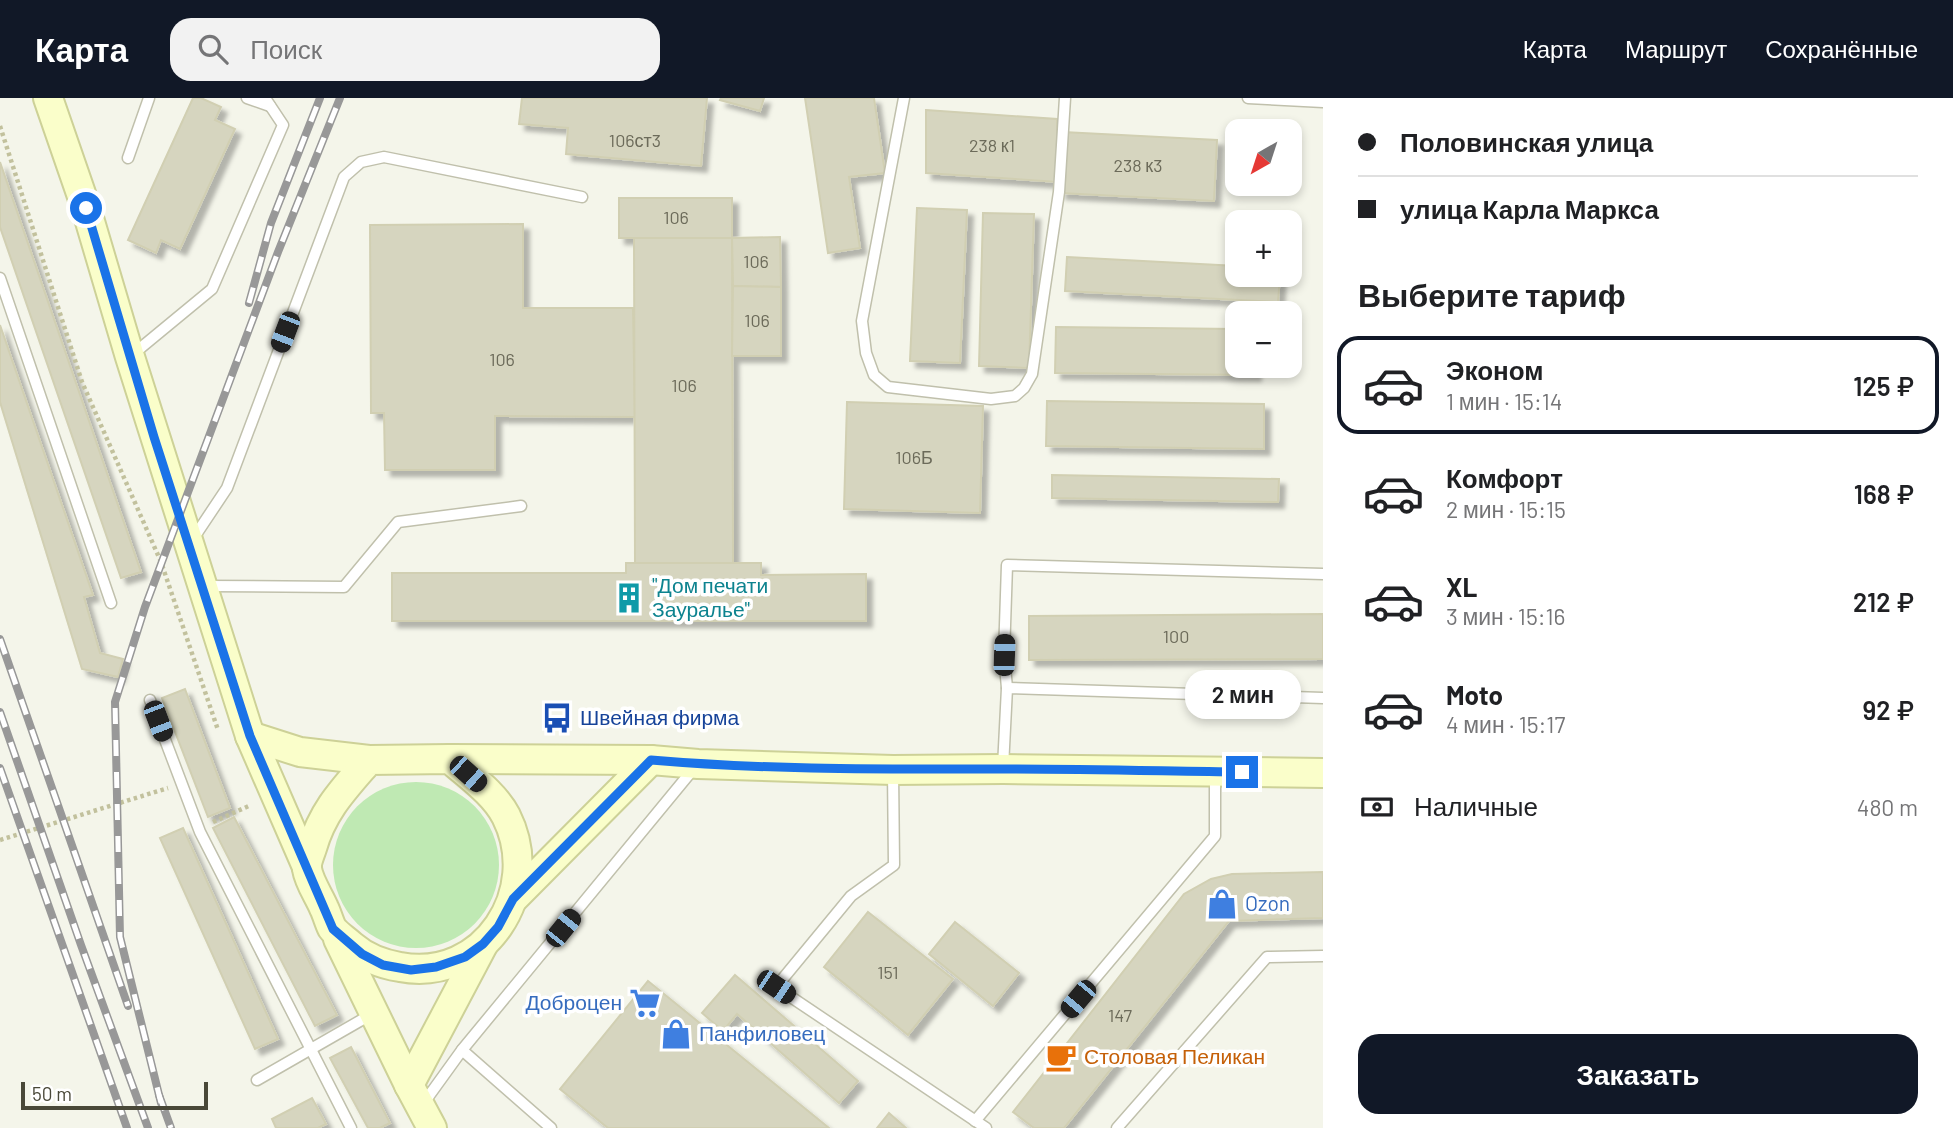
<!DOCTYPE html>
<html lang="ru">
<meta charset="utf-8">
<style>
:root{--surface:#fff;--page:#f2f2f2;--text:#202124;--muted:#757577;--line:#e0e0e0;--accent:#111827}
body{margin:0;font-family:Barlow,sans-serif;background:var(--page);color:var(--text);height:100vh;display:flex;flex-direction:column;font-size:26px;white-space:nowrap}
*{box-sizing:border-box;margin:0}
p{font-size:23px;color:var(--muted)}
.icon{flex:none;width:38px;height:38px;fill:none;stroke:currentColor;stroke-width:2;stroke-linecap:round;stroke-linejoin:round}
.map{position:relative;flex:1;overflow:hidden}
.sheet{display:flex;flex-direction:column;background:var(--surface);width:630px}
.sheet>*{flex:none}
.banner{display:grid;align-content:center;height:154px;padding:0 35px;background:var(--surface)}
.needle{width:46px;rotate:219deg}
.buttons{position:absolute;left:1225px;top:21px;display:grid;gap:14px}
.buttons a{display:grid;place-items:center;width:77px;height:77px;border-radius:14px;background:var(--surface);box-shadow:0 4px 10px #0003;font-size:35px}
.scale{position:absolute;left:21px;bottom:18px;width:187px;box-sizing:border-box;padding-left:7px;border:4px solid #494838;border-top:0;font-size:19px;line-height:24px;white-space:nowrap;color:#494838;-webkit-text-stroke:5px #fff;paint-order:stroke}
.end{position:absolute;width:32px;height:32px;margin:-16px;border:9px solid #1a73e8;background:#fff;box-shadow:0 0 0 4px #fff}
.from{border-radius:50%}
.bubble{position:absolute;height:49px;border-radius:21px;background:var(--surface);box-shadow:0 4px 10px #0003;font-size:23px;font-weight:600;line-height:49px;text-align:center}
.car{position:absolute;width:21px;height:42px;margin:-21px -10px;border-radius:9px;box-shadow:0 0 5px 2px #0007;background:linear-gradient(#222 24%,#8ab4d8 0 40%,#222 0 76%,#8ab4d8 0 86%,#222 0)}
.banner b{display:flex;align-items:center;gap:24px;height:66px;font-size:26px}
.banner b+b{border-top:2px solid var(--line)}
.banner i{width:18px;height:18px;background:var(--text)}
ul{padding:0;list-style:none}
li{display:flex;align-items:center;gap:21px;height:98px;margin:0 14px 10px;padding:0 21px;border:4px solid transparent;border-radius:21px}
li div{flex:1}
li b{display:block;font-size:26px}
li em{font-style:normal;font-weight:600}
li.active{border-color:var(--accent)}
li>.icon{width:63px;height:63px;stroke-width:1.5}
h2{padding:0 35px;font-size:32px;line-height:84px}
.pay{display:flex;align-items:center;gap:18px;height:77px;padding:0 35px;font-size:26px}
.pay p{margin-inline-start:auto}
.action{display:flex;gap:14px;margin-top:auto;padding:14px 35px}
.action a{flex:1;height:80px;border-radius:21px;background:var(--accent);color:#fff;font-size:28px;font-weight:600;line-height:80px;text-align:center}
header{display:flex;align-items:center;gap:42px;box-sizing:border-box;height:98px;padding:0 35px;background:var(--accent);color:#fff}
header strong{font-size:33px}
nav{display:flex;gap:38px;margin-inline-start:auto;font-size:24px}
.search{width:490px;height:63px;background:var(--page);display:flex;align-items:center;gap:18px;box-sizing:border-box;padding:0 24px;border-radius:21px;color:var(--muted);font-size:26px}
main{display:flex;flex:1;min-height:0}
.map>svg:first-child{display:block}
</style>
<header>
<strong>Карта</strong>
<div class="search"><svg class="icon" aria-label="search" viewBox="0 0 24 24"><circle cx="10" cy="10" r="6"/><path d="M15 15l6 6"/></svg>Поиск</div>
<nav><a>Карта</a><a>Маршрут</a><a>Сохранённые</a></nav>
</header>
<main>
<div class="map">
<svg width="1323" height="1030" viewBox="0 0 1323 1030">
<defs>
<filter id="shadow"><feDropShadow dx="6" dy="6" stdDeviation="2" flood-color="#0004"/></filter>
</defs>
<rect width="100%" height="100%" fill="#f4f5ea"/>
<!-- green -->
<circle fill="#bfe9b3" cx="416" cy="767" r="83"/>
<!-- building -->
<g fill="#d6d5bf" stroke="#d1cfb2" stroke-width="2" filter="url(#shadow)">
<polygon points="193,0 201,0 221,9 215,22 235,31 180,151 161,142 156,155 128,142"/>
<polygon points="522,0 707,0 701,68 566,56 568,30 519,26"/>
<polygon points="721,0 764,0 760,13 720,2"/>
<polygon points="805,0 874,0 885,75 849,79 860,150 828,155"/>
<polygon points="926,12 1057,21 1058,84 926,75"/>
<polygon points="1063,34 1217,42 1214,103 1060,95"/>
<polygon points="0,64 141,474 121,480 0,129"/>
<rect x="619" y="100" width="113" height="40"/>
<polygon points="917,110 967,112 960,265 910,263"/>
<polygon points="983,115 1034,116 1029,270 979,268"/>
<polygon points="523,126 523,210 633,210 635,319 495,318 495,372 385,372 384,315 371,315 370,127"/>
<polygon points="780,139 781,189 733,188 732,140"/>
<polygon points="634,140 732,140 733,465 635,465"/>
<polygon points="1067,159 1237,168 1237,177 1280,177 1278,204 1065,193"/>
<polygon points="733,188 781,189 781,258 732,258"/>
<polygon points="0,227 93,497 84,499 100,555 123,561 118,579 82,571 0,304"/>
<polygon points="1056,229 1237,231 1237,268 1255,268 1255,277 1055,275"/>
<polygon points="1047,303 1264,306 1264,351 1046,348"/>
<polygon points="847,304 983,308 980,415 844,411"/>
<polygon points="1052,377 1279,381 1278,404 1052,400"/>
<polygon points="626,465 761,465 761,477 866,476 866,523 392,523 392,475 626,475"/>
<polygon points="1323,516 1323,561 1029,562 1029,518"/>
<polygon points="185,591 230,710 208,719 162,600"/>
<polygon points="234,719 337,917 315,928 213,730"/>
<polygon points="183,730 278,941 255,951 160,740"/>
<polygon points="1323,774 1323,820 1229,823 1064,1030 1034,1030 1013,1014 1184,796 1211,781 1232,776"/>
<polygon points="868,814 953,881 908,937 824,869"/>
<polygon points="955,824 1019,875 993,908 929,856"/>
<polygon points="735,877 858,983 839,1005 737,916 723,933 702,915"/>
<polygon points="648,883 829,1030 608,1030 560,991"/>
<polygon points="351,949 390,1025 380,1030 368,1030 330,960"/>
<polygon points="312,1000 326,1026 318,1030 276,1030 272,1021"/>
<polygon points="889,1015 906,1030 877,1030"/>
</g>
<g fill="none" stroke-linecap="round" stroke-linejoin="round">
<!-- lane casing -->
<g stroke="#c0c0ac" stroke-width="13">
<g id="lane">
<polyline points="247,0 270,8"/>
<polyline points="904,0 862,223 866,255 874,277 888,289 991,301 1015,298 1024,290 1032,276 1059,94 1065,0"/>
<polyline points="1248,0 1323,4"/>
<polyline points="128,60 149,0"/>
<polyline points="0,180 111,505"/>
<polyline points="132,257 212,191 283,27 265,0"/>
<polyline points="193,441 227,390 344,79 361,64 384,59 582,99"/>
<polyline points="206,488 344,489 398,424 521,408"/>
<polyline points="1007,590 1004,557 1007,467 1323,476"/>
<polyline points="150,602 200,734 351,1030"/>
<polyline points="1003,669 1007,590 1323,600"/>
<polyline points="893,673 894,767 851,798 776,889 986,1030"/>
<polyline points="462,952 551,1030"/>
<polyline points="257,982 372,916"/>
<polyline points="423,1006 462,952 695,669"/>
<polyline points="975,1023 1215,738 1215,676"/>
<polyline points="1117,1030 1267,859 1323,858"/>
</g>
</g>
<!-- secondary casing -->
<g stroke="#cdd197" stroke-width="32">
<g id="secondary">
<polyline points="48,0 86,110 130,259 250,638 307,769"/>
<polyline points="250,638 300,654 369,662"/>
<polyline points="450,661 651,662 698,666 893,672 1003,671 1323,675"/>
<path d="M450 661C469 678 494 695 506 718 544 793 484 885 400 869 381 866 366 860 352 848 346 842 337 837 332 830 329 824 327 816 324 810 319 798 309 784 307 771 306 765 310 756 312 750 323 712 344 691 369 662Z"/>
<polyline points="513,801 651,662"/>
<polyline points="338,841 409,987 432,1030"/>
<polyline points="409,987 483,847"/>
</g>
</g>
<!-- path -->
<g stroke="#c2c19d" stroke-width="4.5" stroke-dasharray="3.5 3.5" stroke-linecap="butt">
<polyline points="0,28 82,284 161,464 218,632"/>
<polyline points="213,724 251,707"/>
<polyline points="0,742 168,690"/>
</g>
<!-- lane -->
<use href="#lane" stroke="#fff" stroke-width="10"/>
<!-- secondary -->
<use href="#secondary" stroke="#fafeca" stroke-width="28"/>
<!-- rail casing -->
<g stroke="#989898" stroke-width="8">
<g id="rail">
<polyline points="249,205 271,125 320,0"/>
<polyline points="0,541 128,908"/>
<polyline points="0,614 81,847 148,1030"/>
<polyline points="0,670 127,1030"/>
<polyline points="159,997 171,1030"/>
<polyline points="161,1005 120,839 115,604 145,509 278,154 340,0"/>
</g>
</g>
<!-- rail -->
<use href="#rail" stroke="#fff" stroke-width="5" stroke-dasharray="16" stroke-linecap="butt"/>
</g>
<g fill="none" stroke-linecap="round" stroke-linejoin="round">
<!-- route -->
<path stroke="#1a73e8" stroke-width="9" d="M86 110 154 339 250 638 333 831 362 856 383 867 411 872 436 869 465 859 483 846 498 829 513 801 651 662C767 672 885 671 1002 671 1082 671 1162 673 1242 674"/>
</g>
<!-- icons -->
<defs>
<g id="building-bare" transform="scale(2.415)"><path d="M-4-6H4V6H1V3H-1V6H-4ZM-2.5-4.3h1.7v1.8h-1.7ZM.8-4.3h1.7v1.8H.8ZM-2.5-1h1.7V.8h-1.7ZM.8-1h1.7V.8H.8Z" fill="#0f9aa8" stroke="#fff" stroke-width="2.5" paint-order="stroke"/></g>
<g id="bus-bare" transform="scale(2.415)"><path d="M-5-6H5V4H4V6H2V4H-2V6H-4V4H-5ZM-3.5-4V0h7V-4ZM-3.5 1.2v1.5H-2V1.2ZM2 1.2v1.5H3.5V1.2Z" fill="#1a4fb4" stroke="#fff" stroke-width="2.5" paint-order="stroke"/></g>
<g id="shop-bare" transform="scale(2.415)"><path d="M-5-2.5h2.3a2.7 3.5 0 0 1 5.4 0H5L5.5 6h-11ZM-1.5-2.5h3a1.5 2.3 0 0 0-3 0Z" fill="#3f7fe0" stroke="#fff" stroke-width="2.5" paint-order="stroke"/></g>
<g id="supermarket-bare" transform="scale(2.415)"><path d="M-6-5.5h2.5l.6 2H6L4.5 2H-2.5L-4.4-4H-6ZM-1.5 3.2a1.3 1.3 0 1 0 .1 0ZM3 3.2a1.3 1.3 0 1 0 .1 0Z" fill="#3f7fe0" stroke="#fff" stroke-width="2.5" paint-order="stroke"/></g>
<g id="cafe-bare" transform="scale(2.415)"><path d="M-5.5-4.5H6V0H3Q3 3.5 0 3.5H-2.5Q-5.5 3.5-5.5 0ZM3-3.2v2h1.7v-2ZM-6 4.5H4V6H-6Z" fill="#e8710a" stroke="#fff" stroke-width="2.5" paint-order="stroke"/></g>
</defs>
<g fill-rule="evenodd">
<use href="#building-bare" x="629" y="500"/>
<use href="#bus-bare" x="557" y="620"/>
<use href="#shop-bare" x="1222" y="806"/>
<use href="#supermarket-bare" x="645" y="905"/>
<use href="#shop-bare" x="676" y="936"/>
<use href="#cafe-bare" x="1061" y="959"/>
</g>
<g text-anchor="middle" stroke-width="7" stroke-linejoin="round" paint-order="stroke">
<!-- number labels -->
<g font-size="18" fill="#6c6b5a">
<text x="635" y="49">106ст3</text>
<text x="992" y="54">238 к1</text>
<text x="1138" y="74">238 к3</text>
<text x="676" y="126">106</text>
<text x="756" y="170">106</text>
<text x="757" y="229">106</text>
<text x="502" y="268">106</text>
<text x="684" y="294">106</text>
<text x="914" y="366">106Б</text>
<text x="1176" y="545">100</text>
<text x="888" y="881">151</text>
<text x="1120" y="924">147</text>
</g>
<!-- culture labels -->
<g font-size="21" fill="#0d838f" stroke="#fff" text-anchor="start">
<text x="652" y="495">"Дом печати<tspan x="652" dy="24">Зауралье"</tspan></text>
</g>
<!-- transit labels -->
<g font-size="21" fill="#164399" stroke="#fff" text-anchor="start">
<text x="580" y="627">Швейная фирма</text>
</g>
<!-- shop labels -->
<g font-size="21" fill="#366cbe" stroke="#fff" text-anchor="start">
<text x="1245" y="813">Ozon</text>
<text x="622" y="912" text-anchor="end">Доброцен</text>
<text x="699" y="943">Панфиловец</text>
</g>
<!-- food labels -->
<g font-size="21" fill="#c56008" stroke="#fff" text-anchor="start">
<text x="1084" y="966">Столовая Пеликан</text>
</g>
</g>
</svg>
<div class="buttons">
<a><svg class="needle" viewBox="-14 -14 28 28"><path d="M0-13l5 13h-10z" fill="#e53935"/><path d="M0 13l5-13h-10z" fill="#757577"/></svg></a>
<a>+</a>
<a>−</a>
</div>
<div class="scale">50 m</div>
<i class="end from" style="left:86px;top:110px"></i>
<i class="end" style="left:1242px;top:674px"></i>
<div class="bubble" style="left:1185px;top:572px;width:116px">2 мин</div>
<i class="car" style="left:285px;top:234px;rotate:201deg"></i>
<i class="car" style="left:1004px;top:557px;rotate:2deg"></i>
<i class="car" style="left:158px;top:623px;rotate:159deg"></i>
<i class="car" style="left:468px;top:676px;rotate:132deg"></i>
<i class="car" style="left:563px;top:830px;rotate:39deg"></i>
<i class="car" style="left:776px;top:889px;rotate:124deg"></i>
<i class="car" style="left:1078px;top:901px;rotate:220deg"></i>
</div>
<section class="sheet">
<div class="banner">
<b><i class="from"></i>Половинская улица</b>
<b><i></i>улица Карла Маркса</b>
</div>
<h2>Выберите тариф</h2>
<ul>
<li class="active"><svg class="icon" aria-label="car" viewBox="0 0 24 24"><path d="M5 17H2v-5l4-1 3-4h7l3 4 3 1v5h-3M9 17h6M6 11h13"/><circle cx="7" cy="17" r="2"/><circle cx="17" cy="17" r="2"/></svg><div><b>Эконом</b><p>1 мин · 15:14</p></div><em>125 ₽</em></li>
<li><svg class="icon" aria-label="car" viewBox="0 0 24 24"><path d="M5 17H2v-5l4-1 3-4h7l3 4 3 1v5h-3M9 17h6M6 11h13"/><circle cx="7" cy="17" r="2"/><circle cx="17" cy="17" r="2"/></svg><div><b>Комфорт</b><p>2 мин · 15:15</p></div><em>168 ₽</em></li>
<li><svg class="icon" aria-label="car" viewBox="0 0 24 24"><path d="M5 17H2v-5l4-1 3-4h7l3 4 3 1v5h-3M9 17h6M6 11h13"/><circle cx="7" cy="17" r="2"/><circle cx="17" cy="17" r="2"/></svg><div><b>XL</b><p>3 мин · 15:16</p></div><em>212 ₽</em></li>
<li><svg class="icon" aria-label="car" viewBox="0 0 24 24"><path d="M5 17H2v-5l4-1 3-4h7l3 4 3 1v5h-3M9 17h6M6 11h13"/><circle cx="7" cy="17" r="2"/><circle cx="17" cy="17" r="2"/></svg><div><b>Moto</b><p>4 мин · 15:17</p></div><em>92 ₽</em></li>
</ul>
<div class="pay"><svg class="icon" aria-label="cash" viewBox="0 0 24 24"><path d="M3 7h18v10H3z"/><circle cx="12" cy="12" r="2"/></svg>Наличные<p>480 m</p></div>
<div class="action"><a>Заказать</a></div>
</section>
</main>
